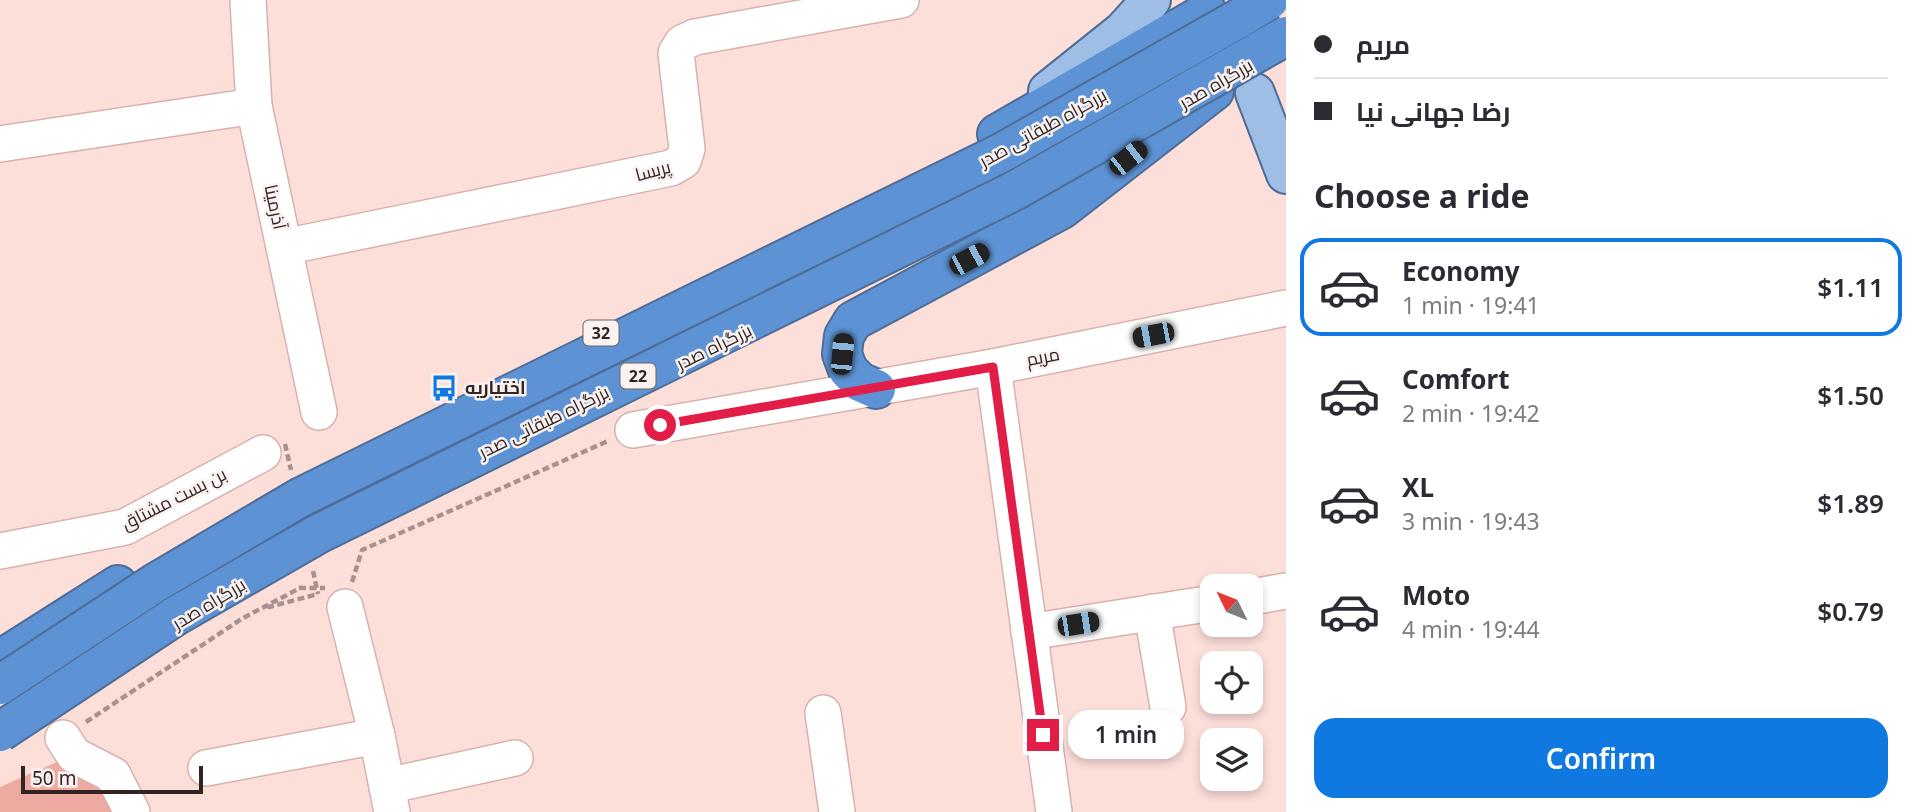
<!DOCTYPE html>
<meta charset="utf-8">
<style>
:root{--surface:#fff;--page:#f2f2f3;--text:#2b2b33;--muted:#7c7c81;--line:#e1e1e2;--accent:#0f79e1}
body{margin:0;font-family:"Noto Sans",Cairo,sans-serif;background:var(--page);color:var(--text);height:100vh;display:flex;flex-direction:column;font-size:26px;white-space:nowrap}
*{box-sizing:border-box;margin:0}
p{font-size:23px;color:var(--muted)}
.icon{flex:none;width:38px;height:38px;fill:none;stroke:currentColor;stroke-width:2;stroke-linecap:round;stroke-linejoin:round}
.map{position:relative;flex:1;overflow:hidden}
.panel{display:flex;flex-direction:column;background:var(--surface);width:630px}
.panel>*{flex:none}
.hud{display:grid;align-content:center;height:154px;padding:0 28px;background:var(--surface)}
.needle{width:46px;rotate:313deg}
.fabs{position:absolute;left:1200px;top:574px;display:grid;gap:14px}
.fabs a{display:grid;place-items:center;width:63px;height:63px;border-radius:14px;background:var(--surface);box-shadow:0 4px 10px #0003;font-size:35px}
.scale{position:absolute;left:21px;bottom:18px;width:182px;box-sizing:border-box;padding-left:7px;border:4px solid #322422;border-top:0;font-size:19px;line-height:24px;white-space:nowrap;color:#322422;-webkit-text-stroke:5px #faf2f1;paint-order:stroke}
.end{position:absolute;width:32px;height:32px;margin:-16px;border:9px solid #e11d48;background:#fff;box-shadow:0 0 0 4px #fff}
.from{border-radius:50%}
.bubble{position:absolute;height:49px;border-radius:21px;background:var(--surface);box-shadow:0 4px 10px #0003;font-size:23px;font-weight:600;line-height:49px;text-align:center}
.car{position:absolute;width:21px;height:42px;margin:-21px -10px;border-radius:9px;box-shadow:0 0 5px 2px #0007;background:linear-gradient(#222 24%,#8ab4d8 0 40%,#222 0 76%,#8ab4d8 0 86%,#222 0)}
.hud b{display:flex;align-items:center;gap:24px;height:66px;font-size:26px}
.hud b+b{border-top:2px solid var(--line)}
.hud i{width:18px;height:18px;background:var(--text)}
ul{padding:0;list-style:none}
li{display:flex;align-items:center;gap:21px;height:98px;margin:0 14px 10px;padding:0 14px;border:4px solid transparent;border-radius:21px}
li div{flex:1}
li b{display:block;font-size:26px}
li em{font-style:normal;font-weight:600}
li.current{border-color:var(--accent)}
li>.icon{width:63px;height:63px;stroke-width:1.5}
h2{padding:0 28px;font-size:32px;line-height:84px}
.button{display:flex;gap:14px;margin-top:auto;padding:14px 28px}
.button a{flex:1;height:80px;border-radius:21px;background:var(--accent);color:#fff;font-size:28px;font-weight:600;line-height:80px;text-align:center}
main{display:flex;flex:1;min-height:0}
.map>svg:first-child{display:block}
</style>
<main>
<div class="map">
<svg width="1286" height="812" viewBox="0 0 1286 812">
<rect width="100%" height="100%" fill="#fddfda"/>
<!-- green -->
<polygon fill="#eea9a0" points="64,759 107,779 123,812 0,812 0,787"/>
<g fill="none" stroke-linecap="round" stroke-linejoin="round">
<!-- minor casing -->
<g stroke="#d7b2ad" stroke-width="38">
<g id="minor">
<polyline points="248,0 254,106 319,412"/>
<polyline points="0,144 254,106"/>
<polyline points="284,247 671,168 683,161 687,149 676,53 682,43 695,37 901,0"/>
<polyline points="993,367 1054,812"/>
<polyline points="633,430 993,367 1286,308"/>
<polyline points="0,551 125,527 263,453"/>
<polyline points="1251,597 1286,591"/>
<polyline points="345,607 377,736 392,812"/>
<polyline points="1152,612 1168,707"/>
<polyline points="1029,632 1213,603"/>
<polyline points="823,713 837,812"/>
<polyline points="63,738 74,755 113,775 132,812"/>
<polyline points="206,768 377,736"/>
<polyline points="387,786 515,758"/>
</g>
</g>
<!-- major casing -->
<g stroke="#4e6c96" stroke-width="42">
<g id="major">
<polyline points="1048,91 1123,31 1151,0"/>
<polyline points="1255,93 1286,174"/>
</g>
</g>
<!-- highway casing -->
<g stroke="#4e6c96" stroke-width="42">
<g id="highway">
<polyline points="997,134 1207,12"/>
<polyline points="876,389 860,382 848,370 842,354 844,336 853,321 1062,209 1214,91"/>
<polyline points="0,660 118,585"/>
</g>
</g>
<!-- path -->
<g stroke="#a9928e" stroke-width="4.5" stroke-dasharray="7 3.5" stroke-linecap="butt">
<polyline points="352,582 362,550 608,441"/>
<polyline points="299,588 325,588"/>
<polyline points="269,605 269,607 318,594"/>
<polyline points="86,722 243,618 302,587"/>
</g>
<!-- minor -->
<use href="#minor" stroke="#fff" stroke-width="35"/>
<!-- major -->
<use href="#major" stroke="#9ebee5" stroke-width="38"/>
<!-- highway -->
<use href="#highway" stroke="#5d93d4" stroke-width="38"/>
<!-- highway-bridge casing -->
<g stroke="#4e6c96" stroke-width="42" stroke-linecap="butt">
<g id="highway-bridge">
<polyline points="0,685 155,583 301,497 1001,153 1238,19 1269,0"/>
<polyline points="0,732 177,615 318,534 1014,191 1286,36"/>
</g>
</g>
<!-- path-bridge -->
<g stroke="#a9928e" stroke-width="4.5" stroke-dasharray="7 3.5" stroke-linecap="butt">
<polyline points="285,444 291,470"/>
<polyline points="313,571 318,594"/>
</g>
<!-- highway-bridge -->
<use href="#highway-bridge" stroke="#5d93d4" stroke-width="38"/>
</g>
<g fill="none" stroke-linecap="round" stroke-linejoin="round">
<!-- route -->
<polyline stroke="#e11d48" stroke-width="9" points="660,425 993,367 1043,735"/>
</g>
<!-- icons -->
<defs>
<g id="bus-bare" transform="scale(2.1)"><path d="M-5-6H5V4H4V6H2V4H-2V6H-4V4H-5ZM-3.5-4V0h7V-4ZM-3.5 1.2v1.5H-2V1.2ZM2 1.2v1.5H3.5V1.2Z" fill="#0f79e1" stroke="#faf2f1" stroke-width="2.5" paint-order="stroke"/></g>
</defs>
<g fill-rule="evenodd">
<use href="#bus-bare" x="444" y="388"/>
</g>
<g text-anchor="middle" stroke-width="5" stroke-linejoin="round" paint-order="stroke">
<!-- shield labels -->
<g fill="#faf2f1" stroke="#6e6260" stroke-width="2">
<rect x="583.5" y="320.5" width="35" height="25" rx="5"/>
<rect x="620.5" y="363.5" width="35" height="25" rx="5"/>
</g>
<g font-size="16" font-weight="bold" fill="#322422">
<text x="601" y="339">32</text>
<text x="638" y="382">22</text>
</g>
<!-- street labels -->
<g font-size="18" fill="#322422" stroke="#faf2f1">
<text transform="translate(1216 84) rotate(-30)" y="6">بزرگراه صدر</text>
<text transform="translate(1043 128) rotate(-29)" y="6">بزرگراه طبقاتی صدر</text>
<text transform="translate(653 171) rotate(-15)" y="6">پریسا</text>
<text transform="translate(275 207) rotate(78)" y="6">آذرمینا</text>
<text transform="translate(714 347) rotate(-26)" y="6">بزرگراه صدر</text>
<text transform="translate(1043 357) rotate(-11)" y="6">مریم</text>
<text transform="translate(544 422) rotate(-26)" y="6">بزرگراه طبقاتی صدر</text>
<text transform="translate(174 499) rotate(-27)" y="6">بن بست مشتاق</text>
<text transform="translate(209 604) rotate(-31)" y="6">بزرگراه صدر</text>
</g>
<!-- poi labels -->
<g font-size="18" font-weight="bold" fill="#322422" stroke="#faf2f1" text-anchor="start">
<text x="465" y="394">اختیاریه</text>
</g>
</g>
</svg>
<div class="fabs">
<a><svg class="needle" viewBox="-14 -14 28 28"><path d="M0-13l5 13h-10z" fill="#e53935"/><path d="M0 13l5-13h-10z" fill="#7c7c81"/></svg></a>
<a><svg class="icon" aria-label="locate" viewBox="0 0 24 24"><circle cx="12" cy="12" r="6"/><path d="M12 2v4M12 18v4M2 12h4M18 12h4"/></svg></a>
<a><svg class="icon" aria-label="layers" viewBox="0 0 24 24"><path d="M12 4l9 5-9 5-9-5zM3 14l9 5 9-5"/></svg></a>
</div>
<div class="scale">50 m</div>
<i class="end from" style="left:660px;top:425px"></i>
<i class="end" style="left:1043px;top:735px"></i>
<div class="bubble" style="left:1068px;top:710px;width:116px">1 min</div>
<i class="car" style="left:1128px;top:158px;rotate:52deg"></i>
<i class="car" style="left:969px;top:259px;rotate:62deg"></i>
<i class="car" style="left:1153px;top:335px;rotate:259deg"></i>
<i class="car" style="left:842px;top:354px;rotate:5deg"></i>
<i class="car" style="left:1078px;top:624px;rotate:81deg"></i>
</div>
<section class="panel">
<div class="hud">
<b><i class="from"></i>مریم</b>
<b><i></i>رضا جهانی نیا</b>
</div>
<h2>Choose a ride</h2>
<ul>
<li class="current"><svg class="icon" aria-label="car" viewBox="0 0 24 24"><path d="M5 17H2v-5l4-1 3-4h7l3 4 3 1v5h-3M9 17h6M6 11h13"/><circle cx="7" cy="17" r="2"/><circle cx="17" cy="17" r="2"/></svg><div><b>Economy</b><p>1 min · 19:41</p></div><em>$1.11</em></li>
<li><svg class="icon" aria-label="car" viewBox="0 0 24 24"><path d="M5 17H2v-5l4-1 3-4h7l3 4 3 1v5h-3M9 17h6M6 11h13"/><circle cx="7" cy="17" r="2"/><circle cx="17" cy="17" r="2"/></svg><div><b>Comfort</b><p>2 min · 19:42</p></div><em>$1.50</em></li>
<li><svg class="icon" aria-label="car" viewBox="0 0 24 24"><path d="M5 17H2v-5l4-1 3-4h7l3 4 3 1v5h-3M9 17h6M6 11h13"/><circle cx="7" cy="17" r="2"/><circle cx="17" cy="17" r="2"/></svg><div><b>XL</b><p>3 min · 19:43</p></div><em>$1.89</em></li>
<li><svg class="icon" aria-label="car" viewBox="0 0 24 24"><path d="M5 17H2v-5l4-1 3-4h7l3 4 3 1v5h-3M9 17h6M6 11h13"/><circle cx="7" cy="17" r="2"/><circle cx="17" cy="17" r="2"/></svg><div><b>Moto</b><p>4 min · 19:44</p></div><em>$0.79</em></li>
</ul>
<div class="button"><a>Confirm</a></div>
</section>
</main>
